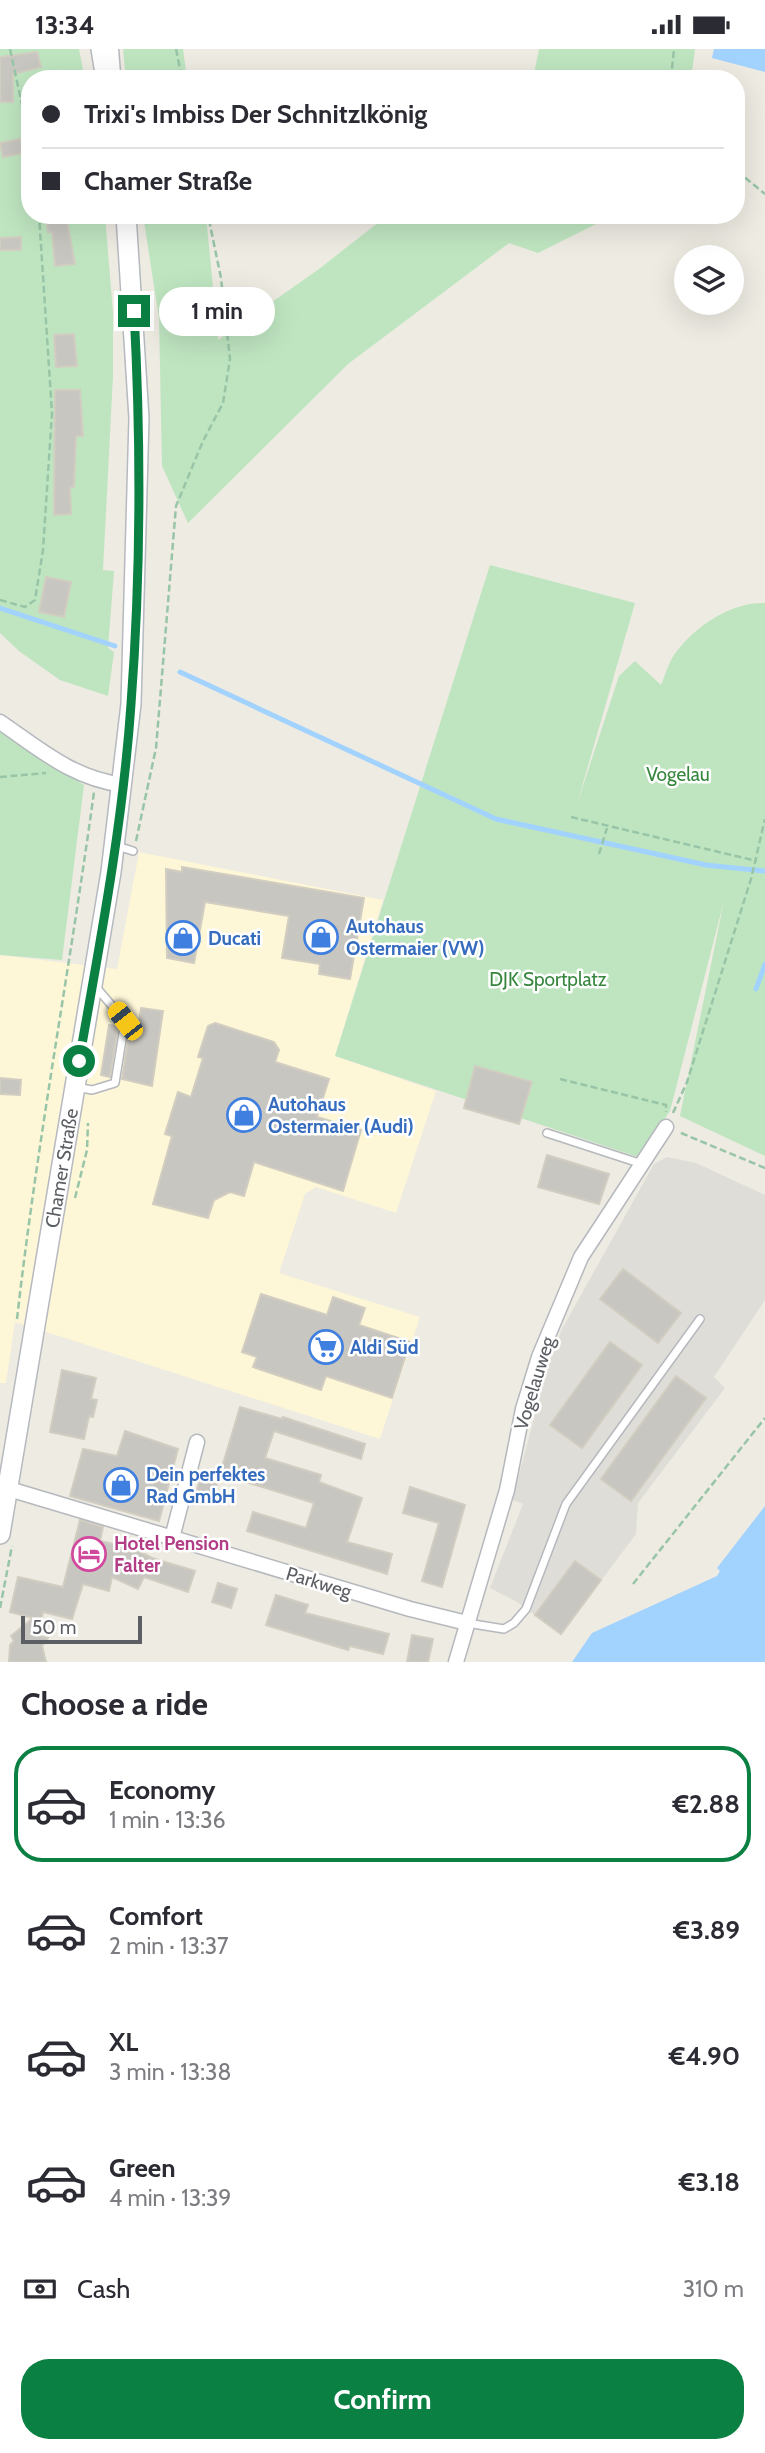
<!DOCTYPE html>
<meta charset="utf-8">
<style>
:root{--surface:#fff;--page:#f2f2f3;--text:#2b2b33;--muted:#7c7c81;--line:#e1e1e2;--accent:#0b8043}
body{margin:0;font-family:Cabin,sans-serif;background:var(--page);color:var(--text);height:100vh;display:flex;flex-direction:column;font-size:26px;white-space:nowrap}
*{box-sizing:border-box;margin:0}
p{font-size:23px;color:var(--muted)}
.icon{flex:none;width:38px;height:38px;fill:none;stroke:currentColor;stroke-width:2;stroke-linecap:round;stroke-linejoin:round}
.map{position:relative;height:1613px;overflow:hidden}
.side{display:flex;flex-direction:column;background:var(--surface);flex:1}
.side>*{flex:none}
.hud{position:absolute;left:21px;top:21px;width:724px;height:154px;border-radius:28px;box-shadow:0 7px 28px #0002;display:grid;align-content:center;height:154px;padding:0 21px;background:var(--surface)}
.buttons{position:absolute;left:674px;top:196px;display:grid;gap:14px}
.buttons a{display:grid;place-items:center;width:70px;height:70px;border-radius:50%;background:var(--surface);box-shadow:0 7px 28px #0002;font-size:35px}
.scale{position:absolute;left:21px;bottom:18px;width:121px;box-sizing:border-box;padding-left:7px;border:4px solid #5b5e63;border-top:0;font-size:19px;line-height:24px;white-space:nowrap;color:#5b5e63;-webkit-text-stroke:5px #fff;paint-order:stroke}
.end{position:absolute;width:32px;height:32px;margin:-16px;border:9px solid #0b8043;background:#fff;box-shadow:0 0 0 4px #fff}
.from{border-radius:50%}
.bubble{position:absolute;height:49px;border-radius:24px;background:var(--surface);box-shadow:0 7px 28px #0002;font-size:23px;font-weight:700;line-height:49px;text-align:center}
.car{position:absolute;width:21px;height:42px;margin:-21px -10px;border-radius:9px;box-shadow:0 0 5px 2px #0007;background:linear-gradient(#f5c518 24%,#345 0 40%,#f5c518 0 76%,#345 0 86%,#f5c518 0)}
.hud b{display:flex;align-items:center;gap:24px;height:66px;font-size:26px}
.hud b+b{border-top:2px solid var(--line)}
.hud i{width:18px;height:18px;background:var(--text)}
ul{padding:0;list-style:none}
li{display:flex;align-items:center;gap:21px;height:116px;margin:0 14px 10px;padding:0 7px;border:4px solid transparent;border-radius:28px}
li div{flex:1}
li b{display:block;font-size:26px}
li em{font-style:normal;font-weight:700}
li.on{border-color:var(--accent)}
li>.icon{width:63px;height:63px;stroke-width:1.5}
h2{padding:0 21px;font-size:32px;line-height:84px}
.pay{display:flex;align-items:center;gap:18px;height:77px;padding:0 21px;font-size:26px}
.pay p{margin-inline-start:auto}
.primary-button{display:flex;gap:14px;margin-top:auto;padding:14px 21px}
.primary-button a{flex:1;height:80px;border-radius:28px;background:var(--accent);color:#fff;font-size:28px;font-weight:700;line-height:80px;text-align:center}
.status{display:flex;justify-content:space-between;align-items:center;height:49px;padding:0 35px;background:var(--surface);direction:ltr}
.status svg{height:19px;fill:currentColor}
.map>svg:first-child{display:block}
</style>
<div class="status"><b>13:34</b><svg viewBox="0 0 49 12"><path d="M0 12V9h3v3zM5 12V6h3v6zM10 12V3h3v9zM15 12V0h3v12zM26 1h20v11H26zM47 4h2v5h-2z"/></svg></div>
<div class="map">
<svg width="765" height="1613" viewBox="0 0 765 1613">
<rect width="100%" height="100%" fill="#edebe2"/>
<!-- commercial -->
<polygon fill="#fdf6d7" points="139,803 383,851 335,1007 436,1042 396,1164 316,1138 305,1145 279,1224 420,1268 380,1390 15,1273 6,1334 0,1334 0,906 117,920"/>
<!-- industrial -->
<polygon fill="#dfddd7" points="667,1108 696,1114 765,1146 765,1251 714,1328 725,1339 638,1454 636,1485 561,1585 517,1553 490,1539 523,1455 513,1451 515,1441 548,1317 562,1280 654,1115"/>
<!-- green -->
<g fill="#bfe5c0">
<polygon points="0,0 79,0 84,26 85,30 30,30 30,166 105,166 113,264 113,327 103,521 114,522 108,599 114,603 108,647 60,631 19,602 0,584"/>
<polygon points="123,0 183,0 187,30 126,30"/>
<polygon points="539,0 695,0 691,30 533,30"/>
<polygon points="143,166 206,166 218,291 319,220 388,166 614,166 538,204 509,194 348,315 188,474 162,417 159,269"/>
<path d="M490 516 635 554 577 755 619 627 635 612 661 636C665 627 668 615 674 606 694 578 730 553 765 554V1107L680 1067 724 852 670 1062 638 1108 335 1007Z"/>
<polygon points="0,682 84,736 62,911 0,906"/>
</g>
<!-- water -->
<g fill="#a2d2fe">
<polygon points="714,0 765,0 765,23 712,9"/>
<polygon points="765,1457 765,1613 572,1613 592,1584 717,1527 720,1522 717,1519"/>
</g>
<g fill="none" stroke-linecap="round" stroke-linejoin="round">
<!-- stream -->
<g stroke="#a2d2fe" stroke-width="5">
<polyline points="0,559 115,597"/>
<polyline points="180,623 496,770 706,816 765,822"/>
<polyline points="756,940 765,915"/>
</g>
</g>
<!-- building -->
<g fill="#c8c6c0" stroke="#d2cdc1" stroke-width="2">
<polygon points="37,3 41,18 13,25 13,53 0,53 0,8"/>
<polygon points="20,90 23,104 3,108 0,94"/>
<polygon points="46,166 66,166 75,215 55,217 52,183 48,183"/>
<polygon points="21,188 21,201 0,201 0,189"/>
<polygon points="74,285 77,317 56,318 54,286"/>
<polygon points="55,341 80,341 83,387 76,387 74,438 70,438 71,465 54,466"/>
<polygon points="46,528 71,533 64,568 39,563"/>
<polygon points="182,818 364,849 350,930 319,925 320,915 282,909 289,867 205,853 194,914 167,909 166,820 182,823"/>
<polygon points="141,959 163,962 152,1037 122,1030 130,979 138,981"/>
<polygon points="215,974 274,993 279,1001 275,1013 329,1030 317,1068 361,1081 343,1142 254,1113 244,1147 230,1143 214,1151 208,1169 153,1155 172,1087 165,1085 178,1043 191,1048 203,1009 198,1008 208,977"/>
<polygon points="109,976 118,977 110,1028 101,1026"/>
<polygon points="475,1017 532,1033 519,1075 464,1059"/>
<polygon points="0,1029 21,1031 20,1046 0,1045"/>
<polygon points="547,1106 609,1125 599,1155 538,1138"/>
<polygon points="623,1220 681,1264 658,1294 600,1250"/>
<polygon points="261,1245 327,1266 333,1248 365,1259 359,1276 410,1293 392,1349 326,1327 321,1341 253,1318 257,1308 242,1303"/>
<polygon points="610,1293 642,1316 582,1399 550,1376"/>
<polygon points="62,1321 96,1329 91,1350 97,1351 93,1368 89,1367 84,1390 50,1383"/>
<polygon points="676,1327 706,1349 631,1452 601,1430"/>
<polygon points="240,1358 282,1370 283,1368 365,1395 361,1410 274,1382 265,1409 321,1426 319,1433 362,1449 347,1493 392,1505 387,1525 247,1482 253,1463 306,1479 314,1454 220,1425"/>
<polygon points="125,1382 178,1400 159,1472 70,1447 83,1400 117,1407"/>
<polygon points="201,1428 217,1434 212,1451 195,1446"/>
<polygon points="410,1438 465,1456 442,1538 422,1532 439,1474 403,1464"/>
<polygon points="80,1471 103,1478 100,1492 133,1499 152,1509 195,1522 188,1543 144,1528 138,1540 112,1528 109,1542 83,1535 72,1570 43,1563 38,1587 48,1589 42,1597 46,1613 9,1613 10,1596 14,1592 11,1587 33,1569 10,1563 18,1528 63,1538"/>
<polygon points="575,1512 601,1531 561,1585 535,1566"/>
<polygon points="218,1534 237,1540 231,1559 212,1553"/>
<polygon points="276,1546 308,1556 305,1564 389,1585 383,1605 350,1597 348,1601 266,1576"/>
<polygon points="412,1586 433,1590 428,1613 407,1613"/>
</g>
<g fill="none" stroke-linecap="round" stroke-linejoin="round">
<!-- service casing -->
<g stroke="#b5b8bd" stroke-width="10">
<g id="service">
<polyline points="117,797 133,802"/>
<polyline points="76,1038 92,1041 115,1034 125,972 95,937"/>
<polyline points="547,1084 642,1115"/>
<polyline points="467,1574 504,1580 514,1574 526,1560 566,1455 700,1270"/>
</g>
</g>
<!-- minor casing -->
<g stroke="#b5b8bd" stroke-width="17">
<g id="minor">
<polyline points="111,0 113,25"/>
<path d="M0 673C41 701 72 729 123 736"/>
<polyline points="9,1440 410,1560 467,1574"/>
<polyline points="172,1489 197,1393"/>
<polyline points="456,1613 507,1441 523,1360 539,1308 581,1208 666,1078"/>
</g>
</g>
<!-- secondary casing -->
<g stroke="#b6b9bf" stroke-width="22">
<g id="secondary">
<polyline points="101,0 106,30"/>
<path id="s1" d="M0 1485 111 823 131 655 139 369 126 166"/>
</g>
</g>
<!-- path -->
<g stroke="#98c5a7" stroke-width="2.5" stroke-dasharray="7 3.5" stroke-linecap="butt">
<polyline points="10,0 30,93"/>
<polyline points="176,0 182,30"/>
<polyline points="671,30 674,0"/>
<polyline points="737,122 765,145"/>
<polyline points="0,551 25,558 35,551 43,501 52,364 39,166"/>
<polyline points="0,728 46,724"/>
<polyline points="571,768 757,812"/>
<polyline points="136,792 156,699 176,457 203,392 223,354 230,310 221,229 208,166"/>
<polyline points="599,805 607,779"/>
<polyline points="560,1030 666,1056 666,1063"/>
<polyline points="673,1064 687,1033 751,830 765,770"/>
<polyline points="681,1084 765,1119"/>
<polyline points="75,1149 87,1101 88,1074"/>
<path d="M17 1270C37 1093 70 919 94 743"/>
<polyline points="633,1535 765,1369"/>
<polyline points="0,1559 12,1497"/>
</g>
<!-- service -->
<use href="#service" stroke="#fff" stroke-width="7"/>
<!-- minor -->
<use href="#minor" stroke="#fff" stroke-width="14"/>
<!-- secondary -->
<use href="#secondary" stroke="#fff" stroke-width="19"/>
</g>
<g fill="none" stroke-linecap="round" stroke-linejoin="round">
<!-- route -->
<path stroke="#0b8043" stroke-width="9" d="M79 1012C100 894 123 774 131 655 141 524 141 392 134 262"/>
</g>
<!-- icons -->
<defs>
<g id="shop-ring" transform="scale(1.75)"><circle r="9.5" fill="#fff" stroke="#3f7fe0" stroke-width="1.5"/><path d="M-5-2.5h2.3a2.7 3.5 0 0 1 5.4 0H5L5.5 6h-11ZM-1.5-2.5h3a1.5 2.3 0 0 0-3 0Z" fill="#3f7fe0"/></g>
<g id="supermarket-ring" transform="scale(1.75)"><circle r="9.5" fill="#fff" stroke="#3f7fe0" stroke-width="1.5"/><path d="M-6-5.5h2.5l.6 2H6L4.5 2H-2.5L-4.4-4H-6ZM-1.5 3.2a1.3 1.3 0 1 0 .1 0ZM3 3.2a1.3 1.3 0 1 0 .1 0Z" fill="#3f7fe0"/></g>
<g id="hotel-ring" transform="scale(1.75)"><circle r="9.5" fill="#fff" stroke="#d1479c" stroke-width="1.5"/><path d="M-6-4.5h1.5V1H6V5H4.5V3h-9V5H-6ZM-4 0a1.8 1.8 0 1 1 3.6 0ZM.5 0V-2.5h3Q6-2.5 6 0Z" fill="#d1479c"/></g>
</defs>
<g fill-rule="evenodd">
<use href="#shop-ring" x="321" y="888"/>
<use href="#shop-ring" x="183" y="889"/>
<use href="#shop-ring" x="244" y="1066"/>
<use href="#supermarket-ring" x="326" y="1298"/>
<use href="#shop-ring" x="121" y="1436"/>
<use href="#hotel-ring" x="89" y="1505"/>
</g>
<g text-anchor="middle" stroke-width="5" stroke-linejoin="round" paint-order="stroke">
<!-- park labels -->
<g font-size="19" fill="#36863d" stroke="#fff">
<text x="678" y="732">Vogelau</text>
<text x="548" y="937">DJK Sportplatz</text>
</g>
<!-- shop labels -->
<g font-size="19" font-weight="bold" fill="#366cbe" stroke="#fff" text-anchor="start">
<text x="346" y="884">Autohaus<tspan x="346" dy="22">Ostermaier (VW)</tspan></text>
<text x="208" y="896">Ducati</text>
<text x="268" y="1062">Autohaus<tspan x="268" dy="22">Ostermaier (Audi)</tspan></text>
<text x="350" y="1305">Aldi Süd</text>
<text x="146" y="1432">Dein perfektes<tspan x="146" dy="22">Rad GmbH</tspan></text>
</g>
<!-- street labels -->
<g font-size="19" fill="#5b5e63" stroke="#fff">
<text dy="7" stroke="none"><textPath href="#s1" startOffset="371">Chamer Straße</textPath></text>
<text transform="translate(534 1334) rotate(-73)" y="7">Vogelauweg</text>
<text transform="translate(319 1533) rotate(17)" y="7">Parkweg</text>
</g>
<!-- hotel labels -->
<g font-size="19" font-weight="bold" fill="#b23c85" stroke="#fff" text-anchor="start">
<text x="114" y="1501">Hotel Pension<tspan x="114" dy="22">Falter</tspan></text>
</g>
</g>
</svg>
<div class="buttons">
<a><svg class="icon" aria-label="layers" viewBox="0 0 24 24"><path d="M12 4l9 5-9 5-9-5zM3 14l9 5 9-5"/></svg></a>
</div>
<div class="scale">50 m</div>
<i class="end from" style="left:79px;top:1012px"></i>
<i class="end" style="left:134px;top:262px"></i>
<div class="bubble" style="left:159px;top:238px;width:116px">1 min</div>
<i class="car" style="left:125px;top:972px;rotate:322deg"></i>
<div class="hud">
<b><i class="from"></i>Trixi's Imbiss Der Schnitzlkönig</b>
<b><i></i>Chamer Straße</b>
</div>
</div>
<section class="side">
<h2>Choose a ride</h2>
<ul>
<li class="on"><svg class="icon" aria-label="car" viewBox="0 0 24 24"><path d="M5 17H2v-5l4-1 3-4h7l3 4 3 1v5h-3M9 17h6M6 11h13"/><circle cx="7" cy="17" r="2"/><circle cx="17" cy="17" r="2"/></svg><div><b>Economy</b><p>1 min · 13:36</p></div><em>€2.88</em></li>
<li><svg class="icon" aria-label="car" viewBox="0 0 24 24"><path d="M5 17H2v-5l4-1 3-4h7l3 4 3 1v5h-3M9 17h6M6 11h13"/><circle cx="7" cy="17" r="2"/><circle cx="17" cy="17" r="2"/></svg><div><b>Comfort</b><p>2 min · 13:37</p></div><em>€3.89</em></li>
<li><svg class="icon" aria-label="car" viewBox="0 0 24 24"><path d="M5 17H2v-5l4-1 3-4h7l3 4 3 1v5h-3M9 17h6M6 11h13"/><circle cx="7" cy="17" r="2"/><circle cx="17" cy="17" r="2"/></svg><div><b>XL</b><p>3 min · 13:38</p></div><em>€4.90</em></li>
<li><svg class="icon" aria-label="car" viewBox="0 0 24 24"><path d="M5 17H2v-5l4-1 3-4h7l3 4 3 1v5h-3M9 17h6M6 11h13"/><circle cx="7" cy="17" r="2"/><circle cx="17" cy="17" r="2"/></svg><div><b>Green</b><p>4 min · 13:39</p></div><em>€3.18</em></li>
</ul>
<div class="pay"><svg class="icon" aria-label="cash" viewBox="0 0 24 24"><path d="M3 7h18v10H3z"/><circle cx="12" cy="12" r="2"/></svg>Cash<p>310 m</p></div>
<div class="primary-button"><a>Confirm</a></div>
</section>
